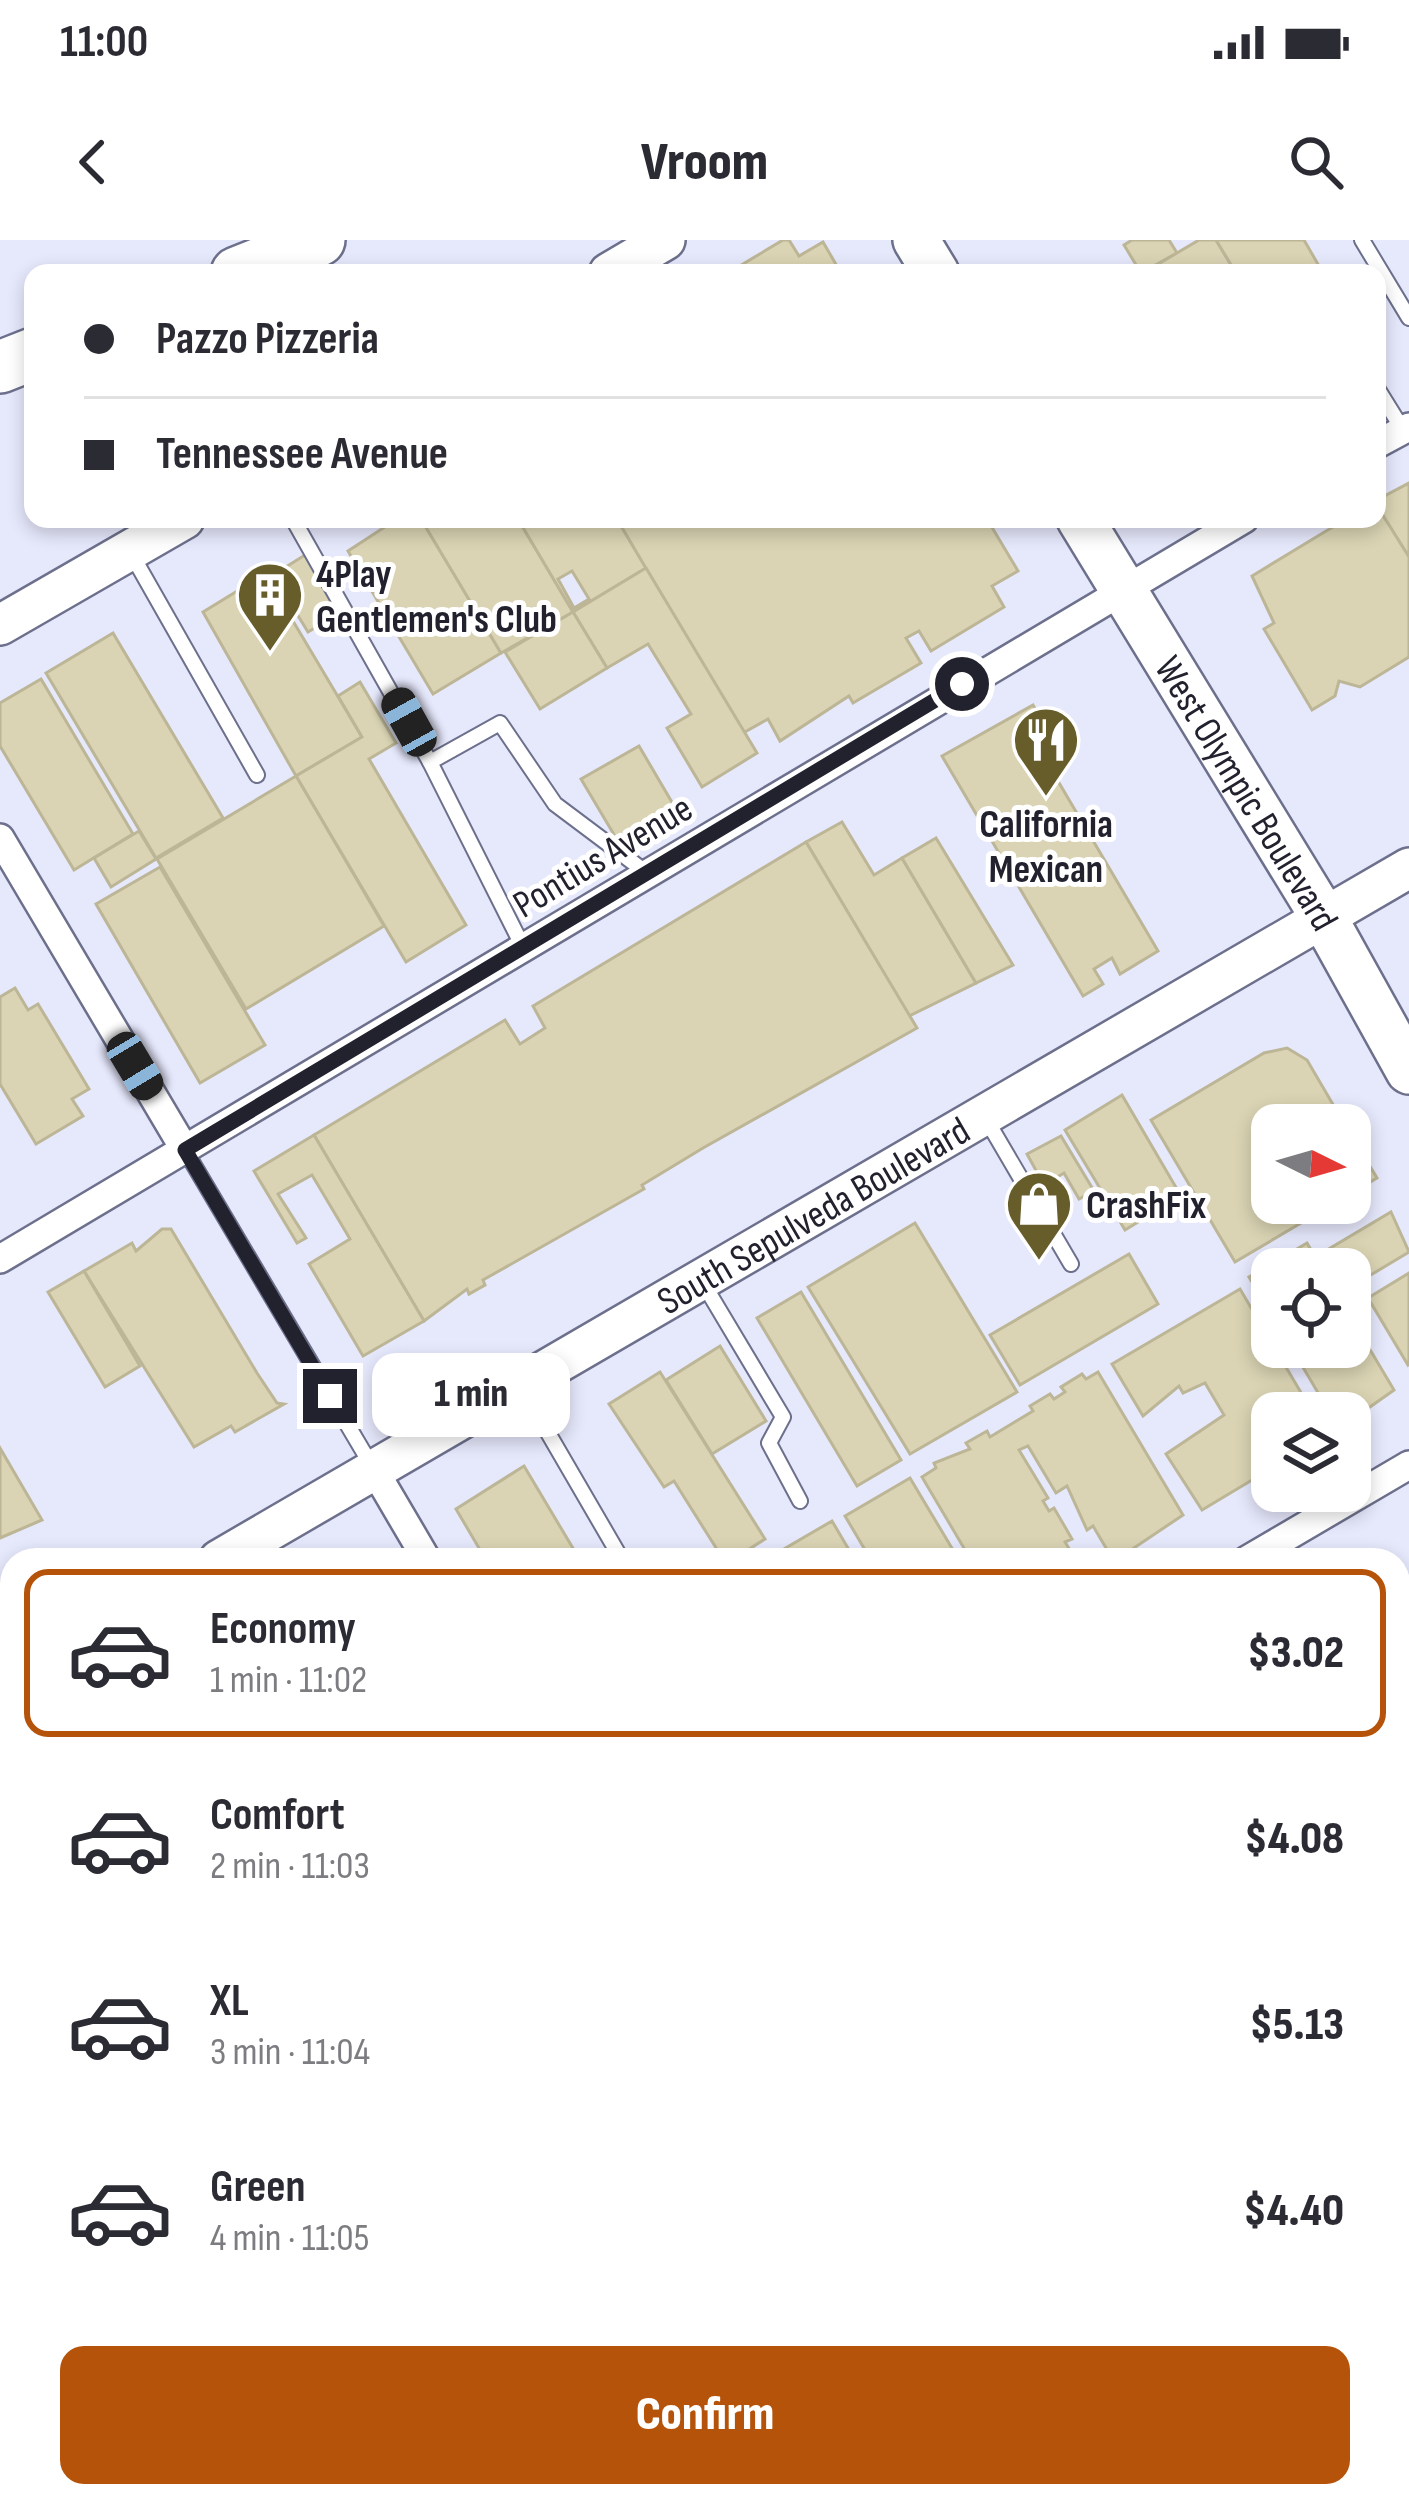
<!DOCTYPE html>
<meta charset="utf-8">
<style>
:root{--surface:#fff;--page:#f7f7f7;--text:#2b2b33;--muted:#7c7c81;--line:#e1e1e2;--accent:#b45309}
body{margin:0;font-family:"Sofia Sans Condensed",sans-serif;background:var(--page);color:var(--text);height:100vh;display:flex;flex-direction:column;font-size:45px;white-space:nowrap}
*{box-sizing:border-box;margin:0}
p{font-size:39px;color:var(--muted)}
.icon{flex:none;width:66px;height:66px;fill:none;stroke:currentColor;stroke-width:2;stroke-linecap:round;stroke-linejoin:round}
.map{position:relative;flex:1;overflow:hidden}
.panel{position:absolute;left:0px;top:1308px;width:1410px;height:960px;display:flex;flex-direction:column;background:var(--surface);border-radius:36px 36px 0 0;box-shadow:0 6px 18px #0003}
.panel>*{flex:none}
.banner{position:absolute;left:24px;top:24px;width:1362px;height:264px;border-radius:24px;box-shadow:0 6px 18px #0003;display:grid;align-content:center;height:264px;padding:0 60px;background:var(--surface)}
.needle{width:78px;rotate:95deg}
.tools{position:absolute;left:1251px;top:864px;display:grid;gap:24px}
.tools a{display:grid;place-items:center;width:120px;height:120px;border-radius:24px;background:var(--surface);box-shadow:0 6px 18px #0003;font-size:60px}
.end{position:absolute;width:54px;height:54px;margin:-27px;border:15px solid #21222e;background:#fff;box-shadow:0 0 0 6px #fff}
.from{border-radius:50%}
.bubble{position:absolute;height:84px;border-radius:24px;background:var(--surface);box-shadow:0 6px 18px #0003;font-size:39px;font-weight:800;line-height:84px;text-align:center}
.car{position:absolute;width:36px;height:72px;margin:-36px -18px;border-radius:15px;box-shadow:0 0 9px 3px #0007;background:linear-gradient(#222 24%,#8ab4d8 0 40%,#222 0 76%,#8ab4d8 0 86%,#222 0)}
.banner b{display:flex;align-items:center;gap:42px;height:114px;font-size:45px}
.banner b+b{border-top:3px solid var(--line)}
.banner i{width:30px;height:30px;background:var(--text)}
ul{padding:21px 0 0;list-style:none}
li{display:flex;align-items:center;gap:36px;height:168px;margin:0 24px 18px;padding:0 36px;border:6px solid transparent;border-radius:24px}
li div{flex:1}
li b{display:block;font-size:45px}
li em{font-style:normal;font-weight:800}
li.active{border-color:var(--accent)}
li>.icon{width:108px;height:108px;stroke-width:1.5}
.cta{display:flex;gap:24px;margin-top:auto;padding:24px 60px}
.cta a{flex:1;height:138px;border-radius:24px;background:var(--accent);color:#fff;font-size:48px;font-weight:800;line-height:138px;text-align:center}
.status{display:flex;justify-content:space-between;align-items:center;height:84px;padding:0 60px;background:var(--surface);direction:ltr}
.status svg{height:33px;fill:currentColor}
header{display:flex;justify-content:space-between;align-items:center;height:156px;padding:0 60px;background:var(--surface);font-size:54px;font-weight:800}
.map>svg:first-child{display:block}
</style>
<div class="status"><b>11:00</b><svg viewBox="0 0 49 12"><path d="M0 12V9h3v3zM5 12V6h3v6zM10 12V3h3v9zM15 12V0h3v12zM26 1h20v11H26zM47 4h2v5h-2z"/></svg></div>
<header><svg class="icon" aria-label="back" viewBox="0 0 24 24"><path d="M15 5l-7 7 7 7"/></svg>Vroom<svg class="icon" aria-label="search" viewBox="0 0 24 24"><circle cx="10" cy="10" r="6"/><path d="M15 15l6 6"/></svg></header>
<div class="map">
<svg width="1409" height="2268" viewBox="0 0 1409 2268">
<rect width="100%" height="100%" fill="#e6e8fc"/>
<!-- building -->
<g fill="#dad4b4" stroke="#bcb697" stroke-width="3" fill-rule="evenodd">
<polygon points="783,0 789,0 799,16 823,2 841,33 728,33"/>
<polygon points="1132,0 1169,0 1177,13 1141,33 1124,5"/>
<polygon points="1199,0 1216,0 1236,33 1143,33"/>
<polygon points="1216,0 1304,0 1323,33 1236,33"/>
<polygon points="1409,243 1409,317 1377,266 1377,260"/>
<polygon points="1377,266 1409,317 1409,417 1360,447 1339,441 1335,456 1312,470 1264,389 1274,383 1252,336 1346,279 1377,279"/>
<polygon points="397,279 421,279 501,413 433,454 348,311"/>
<polygon points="421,279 518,279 573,372 501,413"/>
<path d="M518 279H617L646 328 573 372ZM572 331 589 359 574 368 558 339Z"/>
<polygon points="617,279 987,279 1018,331 992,346 1004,367 931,411 919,391 906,398 921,423 853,463 849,456 780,501 768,479 743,493"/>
<polygon points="305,315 340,373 308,392 273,335"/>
<polygon points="646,328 757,513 702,547 667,488 691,474 648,404 607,428 573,372"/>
<polygon points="265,334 362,497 296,536 203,372"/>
<polygon points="573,372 607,428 540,469 505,412"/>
<polygon points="113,393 223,578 156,618 46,433"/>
<polygon points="41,439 133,594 74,630 0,506 0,463"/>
<polygon points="360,442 396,503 369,519 466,685 406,722 296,536 362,497 338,456"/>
<polygon points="1033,465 1050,495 1035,502 1158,711 1120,734 1112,718 1094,729 1103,744 1083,756 942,516"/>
<polygon points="639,506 673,564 616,598 581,539"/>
<polygon points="296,536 384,686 246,769 157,619"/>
<polygon points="842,582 874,635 902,618 976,743 909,776 806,602"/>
<polygon points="139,591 156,619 111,647 94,618"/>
<polygon points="936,598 1013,725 976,743 902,618"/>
<polygon points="806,602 917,788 703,908 642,945 644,949 483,1040 485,1045 469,1054 467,1049 424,1081 314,895 505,780 520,804 545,788 533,766"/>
<polygon points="160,627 265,805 200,843 96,664"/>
<polygon points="15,748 28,770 38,764 89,849 72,859 83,876 36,904 0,844 0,757"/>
<polygon points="1287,808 1307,820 1345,885 1272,885 1272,963 1335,963 1235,1022 1151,880 1264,813"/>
<polygon points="1122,855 1181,956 1125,990 1065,890"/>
<polygon points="1350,893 1377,938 1350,954"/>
<polygon points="314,895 424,1081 363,1116 309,1024 350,999 312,935 278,954 306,998 297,1003 254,931"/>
<polygon points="1061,896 1094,951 1079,959 1064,933 1044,945 1027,914"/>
<polygon points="1391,972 1409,1012 1354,1045 1350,1029 1339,1029 1327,1010"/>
<polygon points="915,983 1017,1152 910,1214 808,1047"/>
<polygon points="162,989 171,989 257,1133 277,1163 284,1164 235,1192 231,1186 194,1207 84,1031 132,1003 136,1011"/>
<polygon points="1307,1003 1322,1029 1272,1029 1272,1075 1249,1037"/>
<polygon points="1129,1014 1158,1064 1020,1145 990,1095"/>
<polygon points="84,1031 140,1126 105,1147 48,1052"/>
<polygon points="1409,1033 1409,1124 1408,1125 1368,1058"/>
<polygon points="1240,1049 1313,1173 1272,1173 1272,1228 1202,1270 1166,1214 1224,1175 1205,1143 1183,1153 1179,1146 1143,1176 1112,1124"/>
<polygon points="801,1052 901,1220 857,1246 757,1078"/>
<polygon points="1350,1076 1394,1150 1350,1181 1350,1173 1330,1173 1291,1107 1350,1107"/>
<polygon points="720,1106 766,1181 712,1214 666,1140"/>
<polygon points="660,1132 765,1299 732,1320 716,1320 712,1314 718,1311 674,1241 664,1247 609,1164"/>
<polygon points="1098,1132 1183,1275 1116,1320 1097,1320 1109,1313 1093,1286 1087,1290 1067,1246 1056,1253 1028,1206 1019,1210 1048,1258 1043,1261 1049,1271 1054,1268 1072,1299 1065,1302 1076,1320 971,1320 922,1237 936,1228 934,1223 970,1209 966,1203 987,1191 990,1197 1033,1171 1030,1166 1050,1154 1054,1159 1065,1152 1061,1147 1082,1134 1086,1139"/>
<polygon points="0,1208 42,1280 0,1298"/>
<polygon points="524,1226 580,1320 486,1320 456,1269"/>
<polygon points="910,1238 959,1320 871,1320 845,1276"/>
<polygon points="832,1281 855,1320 781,1320 777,1313"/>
<polygon points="1398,1325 1409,1343 1409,1467 1398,1449"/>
<polygon points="1398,1477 1409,1495 1409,1509 1398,1523"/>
<polygon points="0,1603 12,1624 12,1681 0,1661"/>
<polygon points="1398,1657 1404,1667 1409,1664 1409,1741 1398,1748"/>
<polygon points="0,1661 12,1681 12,1747 0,1755"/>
<polygon points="0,1775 3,1781 12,1776 12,1838 0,1818"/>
<polygon points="0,1857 12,1876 12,1975 0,1982"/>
<polygon points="1408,1953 1409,1954 1409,2050 1398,2032 1398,1959"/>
<polygon points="12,2141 12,2231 0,2238 0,2148"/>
<polygon points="12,2248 12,2256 142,2256 126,2268 0,2268 0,2256"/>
<polygon points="214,2256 244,2256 251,2268 194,2268"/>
<polygon points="373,2256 444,2256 452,2268 381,2268"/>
<polygon points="458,2256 534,2256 526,2261 529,2268 465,2268"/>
<polygon points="1094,2256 1130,2256 1134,2263 1101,2268"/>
<polygon points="1160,2256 1175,2256 1182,2268 1147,2268"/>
<polygon points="1268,2256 1324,2256 1304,2268 1275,2268"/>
</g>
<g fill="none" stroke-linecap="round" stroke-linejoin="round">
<!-- service casing -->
<g stroke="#6d708c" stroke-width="18">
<g id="service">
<polyline points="1362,0 1409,78"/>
<polyline points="1377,148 1403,190"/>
<polyline points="293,279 430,522 523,707"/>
<polyline points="132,315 257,535"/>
<polyline points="430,522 500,483 555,564 647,633"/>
<polyline points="986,879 1071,1024"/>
<polyline points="185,910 373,1228"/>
<polyline points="703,1043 783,1177 769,1203 800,1261"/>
<polyline points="522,1148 622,1320"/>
</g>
</g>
<!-- minor casing -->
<g stroke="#6d708c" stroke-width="32">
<g id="minor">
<polyline points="1377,204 1409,187"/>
<polyline points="0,598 185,910"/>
<polyline points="0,1019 1244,279"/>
<polyline points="373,1228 427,1320"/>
<polyline points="1247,1320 1409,1225"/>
<polyline points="1398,1847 1409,1840"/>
<polyline points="0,2057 12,2049"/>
<polyline points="978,2256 985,2268"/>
<polyline points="686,2268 706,2256"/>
</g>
</g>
<!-- secondary casing -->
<g stroke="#6d708c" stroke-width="44">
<g id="secondary">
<polyline points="609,33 665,0"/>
<polyline points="0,385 184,279"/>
<path id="s1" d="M219 1320 1409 628"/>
<polyline points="0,1451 12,1444"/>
</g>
</g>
<!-- primary casing -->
<g stroke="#6d708c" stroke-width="50">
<g id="primary">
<polyline points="916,0 936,33"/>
<path id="s2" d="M1080 279 1324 678 1409 831"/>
</g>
</g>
<!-- motorway casing -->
<g stroke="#6d708c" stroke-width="56">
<g id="motorway">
<polyline points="237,33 319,0"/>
<polyline points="0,127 33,114"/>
</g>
</g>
<!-- service -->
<use href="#service" stroke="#fff" stroke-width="14"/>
<!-- minor -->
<use href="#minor" stroke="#fff" stroke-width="27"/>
<!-- secondary -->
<use href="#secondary" stroke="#fff" stroke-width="39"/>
<!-- primary -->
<use href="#primary" stroke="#fff" stroke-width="45"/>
<!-- motorway -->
<use href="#motorway" stroke="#fff" stroke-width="51"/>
</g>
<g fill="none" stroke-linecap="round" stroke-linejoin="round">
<!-- route -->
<polyline stroke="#21222e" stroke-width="15" points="330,1156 185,910 962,444"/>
</g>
<!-- icons -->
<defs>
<g id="building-pin" transform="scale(3.45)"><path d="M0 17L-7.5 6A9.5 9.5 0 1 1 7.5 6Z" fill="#675d2a" stroke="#fff"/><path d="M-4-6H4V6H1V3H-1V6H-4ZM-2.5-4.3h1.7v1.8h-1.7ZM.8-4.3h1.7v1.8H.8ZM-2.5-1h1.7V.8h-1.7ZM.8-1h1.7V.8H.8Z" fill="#fff"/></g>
<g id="restaurant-pin" transform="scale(3.45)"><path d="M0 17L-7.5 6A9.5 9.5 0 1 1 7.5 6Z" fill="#675d2a" stroke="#fff"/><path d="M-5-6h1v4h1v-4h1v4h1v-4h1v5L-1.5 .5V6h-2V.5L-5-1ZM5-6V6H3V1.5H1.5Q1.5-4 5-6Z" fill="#fff"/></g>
<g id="shop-pin" transform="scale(3.45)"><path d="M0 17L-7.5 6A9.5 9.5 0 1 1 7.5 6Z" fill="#675d2a" stroke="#fff"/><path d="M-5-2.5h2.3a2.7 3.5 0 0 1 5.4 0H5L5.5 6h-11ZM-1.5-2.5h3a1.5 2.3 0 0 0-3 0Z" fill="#fff"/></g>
</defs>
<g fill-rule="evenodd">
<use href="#building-pin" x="270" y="355"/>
<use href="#restaurant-pin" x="1046" y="500"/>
<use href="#shop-pin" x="1039" y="964"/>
</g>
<g text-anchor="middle" stroke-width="10" stroke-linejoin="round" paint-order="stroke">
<!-- poi labels -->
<g font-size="39" font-weight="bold" fill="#21222e" stroke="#fff" text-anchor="start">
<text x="316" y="347">4Play<tspan x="316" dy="45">Gentlemen's Club</tspan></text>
<text x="1046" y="597" text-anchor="middle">California<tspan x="1046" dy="45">Mexican</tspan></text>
<text x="1086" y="978">CrashFix</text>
</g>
<!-- street labels -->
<g font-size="39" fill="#21222e" stroke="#fff">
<text dy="14" stroke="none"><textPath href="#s2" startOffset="321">West Olympic Boulevard</textPath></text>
<text transform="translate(602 615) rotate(-31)" y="14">Pontius Avenue</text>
<text dy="14" stroke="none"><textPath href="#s1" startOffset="687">South Sepulveda Boulevard</textPath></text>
</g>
</g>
</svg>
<div class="tools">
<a><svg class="needle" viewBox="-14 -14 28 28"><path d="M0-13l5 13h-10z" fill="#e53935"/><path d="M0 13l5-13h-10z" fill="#7c7c81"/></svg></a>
<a><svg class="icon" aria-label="locate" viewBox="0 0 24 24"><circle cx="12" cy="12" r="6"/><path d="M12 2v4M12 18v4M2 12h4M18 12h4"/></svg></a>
<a><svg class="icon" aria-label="layers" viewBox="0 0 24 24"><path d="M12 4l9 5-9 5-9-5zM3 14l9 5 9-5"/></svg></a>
</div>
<i class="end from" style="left:962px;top:444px"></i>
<i class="end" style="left:330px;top:1156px"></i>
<div class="bubble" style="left:372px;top:1113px;width:198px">1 min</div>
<i class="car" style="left:409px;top:482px;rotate:331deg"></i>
<i class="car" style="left:135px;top:826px;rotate:149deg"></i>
<div class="banner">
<b><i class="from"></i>Pazzo Pizzeria</b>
<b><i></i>Tennessee Avenue</b>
</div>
<section class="panel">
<ul>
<li class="active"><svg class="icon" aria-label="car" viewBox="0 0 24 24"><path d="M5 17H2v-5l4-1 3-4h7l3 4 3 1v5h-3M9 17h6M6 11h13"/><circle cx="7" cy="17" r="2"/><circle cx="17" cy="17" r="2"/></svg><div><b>Economy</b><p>1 min · 11:02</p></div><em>$3.02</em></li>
<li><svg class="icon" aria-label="car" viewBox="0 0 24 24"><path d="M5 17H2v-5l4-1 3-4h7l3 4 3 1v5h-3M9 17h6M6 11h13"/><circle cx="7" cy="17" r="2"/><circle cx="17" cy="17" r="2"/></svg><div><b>Comfort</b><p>2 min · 11:03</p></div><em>$4.08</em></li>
<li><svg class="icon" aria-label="car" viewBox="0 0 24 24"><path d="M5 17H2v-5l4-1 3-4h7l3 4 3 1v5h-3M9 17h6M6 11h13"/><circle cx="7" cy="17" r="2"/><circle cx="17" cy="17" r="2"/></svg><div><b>XL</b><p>3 min · 11:04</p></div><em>$5.13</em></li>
<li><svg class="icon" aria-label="car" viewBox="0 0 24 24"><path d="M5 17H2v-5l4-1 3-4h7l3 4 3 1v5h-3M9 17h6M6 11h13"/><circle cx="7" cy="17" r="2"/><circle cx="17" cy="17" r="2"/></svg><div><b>Green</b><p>4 min · 11:05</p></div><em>$4.40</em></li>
</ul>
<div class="cta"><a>Confirm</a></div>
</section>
</div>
